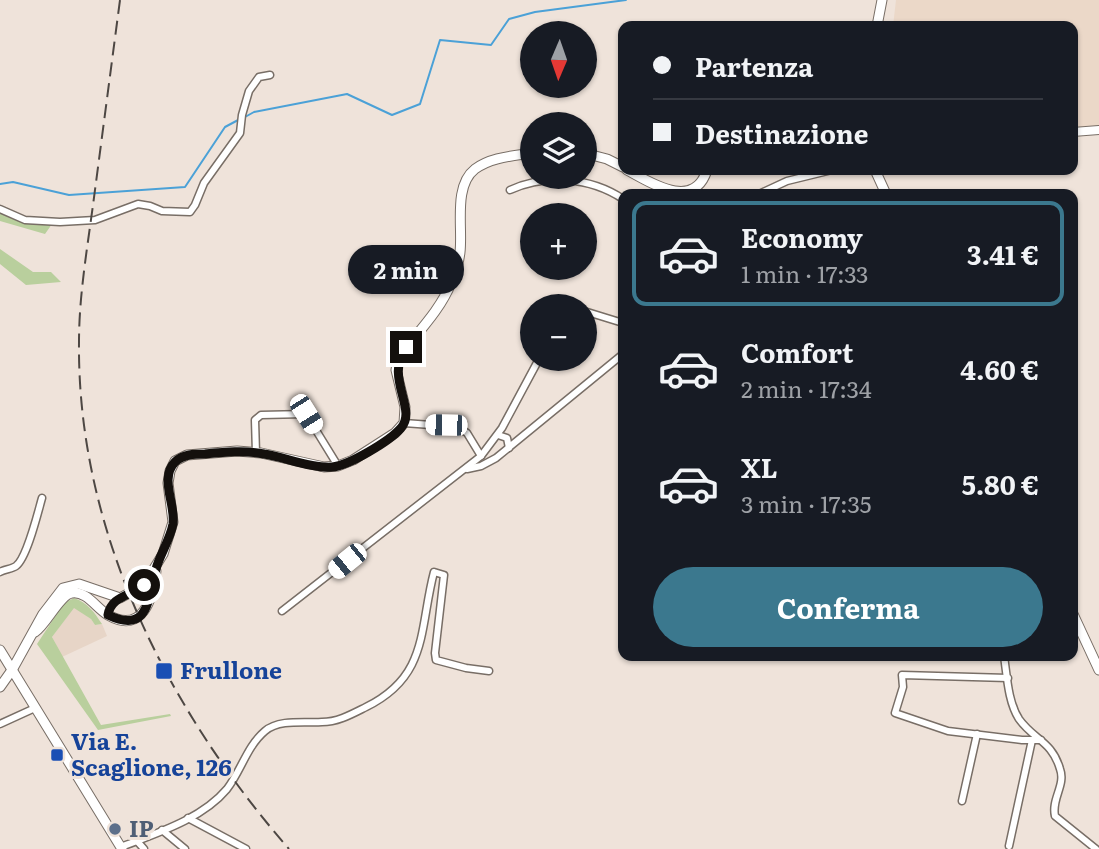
<!DOCTYPE html>
<html lang="it">
<meta charset="utf-8">
<style>
:root{--surface:#171b24;--page:#20242c;--text:#f1f3f6;--muted:#9ea1a6;--line:#363941;--accent:#3b788e}
body{margin:0;font-family:Literata,serif;background:var(--page);color:var(--text);height:100vh;display:flex;flex-direction:column;font-size:26px;white-space:nowrap}
*{box-sizing:border-box;margin:0}
p{font-size:23px;color:var(--muted)}
.icon{flex:none;width:38px;height:38px;fill:none;stroke:currentColor;stroke-width:2;stroke-linecap:round;stroke-linejoin:round}
.map{position:relative;flex:1;overflow:hidden}
.side{position:absolute;left:618px;top:189px;width:460px;height:472px;display:flex;flex-direction:column;background:var(--surface);border-radius:14px;box-shadow:0 2px 5px #0004}
.side>*{flex:none}
.hud{position:absolute;left:618px;top:21px;width:460px;height:154px;border-radius:14px;box-shadow:0 2px 5px #0004;display:grid;align-content:center;height:154px;padding:0 35px;background:var(--surface)}
.needle{width:46px;rotate:182deg}
.tools{position:absolute;left:520px;top:21px;display:grid;gap:14px}
.tools a{display:grid;place-items:center;width:77px;height:77px;border-radius:50%;background:var(--surface);box-shadow:0 2px 5px #0004;font-size:35px}
.end{position:absolute;width:32px;height:32px;margin:-16px;border:9px solid #14100d;background:#fff;box-shadow:0 0 0 4px #fff}
.from{border-radius:50%}
.bubble{position:absolute;height:49px;border-radius:24px;background:var(--surface);box-shadow:0 2px 5px #0004;font-size:23px;font-weight:700;line-height:49px;text-align:center}
.car{position:absolute;width:21px;height:42px;margin:-21px -10px;border-radius:9px;box-shadow:0 0 5px 2px #0007;background:linear-gradient(#fff 24%,#345 0 40%,#fff 0 76%,#345 0 86%,#fff 0)}
.hud b{display:flex;align-items:center;gap:24px;height:66px;font-size:26px}
.hud b+b{border-top:2px solid var(--line)}
.hud i{width:18px;height:18px;background:var(--text)}
ul{padding:12px 0 0;list-style:none}
li{display:flex;align-items:center;gap:21px;height:105px;margin:0 14px 10px;padding:0 21px;border:4px solid transparent;border-radius:14px}
li div{flex:1}
li b{display:block;font-size:26px}
li em{font-style:normal;font-weight:700}
li.active{border-color:var(--accent)}
li>.icon{width:63px;height:63px;stroke-width:1.5}
.action{display:flex;gap:14px;margin-top:auto;padding:14px 35px}
.action a{flex:1;height:80px;border-radius:42px;background:var(--accent);color:#fff;font-size:28px;font-weight:700;line-height:80px;text-align:center}
.map>svg:first-child{display:block}
</style>
<div class="map">
<svg width="1099" height="849" viewBox="0 0 1099 849">
<rect width="100%" height="100%" fill="#efe3da"/>
<!-- built -->
<polygon fill="#e7d5c7" points="74,607 91,619 95,625 102,624 107,636 62,657 52,637"/>
<!-- medical -->
<polygon fill="#ebd8c8" points="896,0 1099,0 1099,127 1073,130 1073,26 893,26"/>
<!-- green -->
<g fill="#b9cf9d">
<polygon points="0,213 24,221 52,224 45,234 0,221"/>
<polygon points="0,249 33,272 51,272 61,282 26,285 0,264"/>
<path d="M74 598C88 603 94 612 102 624L95 625 91 619 74 608 52 637 101 725 170 714 171 716 98 730 37 644 64 603Z"/>
</g>
<g fill="none" stroke-linecap="round" stroke-linejoin="round">
<!-- stream -->
<g stroke="#4ba1d7" stroke-width="2">
<polyline points="245,117 254,112 347,94 392,115 420,104 440,40 491,45 509,19 535,12 626,0"/>
<polyline points="0,184 13,182 69,195 185,187 225,127 240,119"/>
</g>
<!-- minor casing -->
<g stroke="#786e66" stroke-width="9">
<g id="minor">
<path d="M510 190C546 174 590 177 623 199"/>
<polyline points="759,194 787,181 832,170"/>
<polyline points="0,209 25,220 60,222 95,220 138,204 150,206 162,211 190,212 195,205 204,183 240,133 242,115 249,91 259,77 270,75"/>
<polyline points="557,306 558,303 569,306"/>
<polyline points="584,311 623,323"/>
<polyline points="404,423 458,427 467,433 481,456"/>
<polyline points="498,435 507,438 509,448"/>
<polyline points="256,453 255,420 261,415 306,414 338,466"/>
<polyline points="467,469 481,466 496,458 623,354"/>
<path d="M0 572C5 569 12 569 16 566 27 558 38 512 42 498"/>
<polyline points="282,611 481,456 502,428 539,359"/>
<path d="M1004 656C1007 676 1008 702 1019 719 1034 740 1052 741 1060 769 1066 785 1051 799 1055 816L1096 849"/>
<polyline points="1008,678 902,675 903,687 895,713 948,731 1022,740 1041,740"/>
<polyline points="0,724 35,708"/>
<polyline points="962,801 977,734"/>
<polyline points="188,818 246,849"/>
<polyline points="162,830 185,849"/>
<polyline points="137,841 144,849"/>
<polyline points="1009,846 1032,740"/>
<path d="M121 847C157 833 202 819 227 789 241 771 247 746 265 731 279 719 304 723 322 722 338 722 352 714 366 707 429 676 419 629 434 572L444 575 435 653 436 660 466 668 489 671"/>
</g>
</g>
<!-- tertiary casing -->
<g stroke="#786e66" stroke-width="10">
<polyline id="tertiary" points="1073,132 1099,130"/>
</g>
<!-- secondary casing -->
<g stroke="#786e66" stroke-width="11">
<g id="secondary">
<polyline points="877,26 882,0"/>
<polyline points="584,153 607,159 623,167"/>
<path d="M627 170C651 183 694 211 707 170"/>
<polyline points="875,170 886,194"/>
<polyline points="1073,614 1099,670"/>
<path d="M35 632C47 624 60 594 72 593 87 591 96 608 108 615 143 635 153 598 156 571"/>
<polyline points="0,650 122,849"/>
<path d="M0 687 12 670 43 614 63 588 79 584 120 598 144 585 163 554 173 522 168 483 170 471 175 461 187 455 237 451 261 453 324 467 338 466 353 460 395 433 404 423 405 407 396 370 398 358C416 334 440 311 451 283 455 274 459 262 460 252 463 228 453 186 475 169 491 157 513 156 532 153"/>
</g>
</g>
<!-- minor -->
<use href="#minor" stroke="#fff" stroke-width="6"/>
<!-- tertiary -->
<use href="#tertiary" stroke="#fff" stroke-width="8"/>
<!-- secondary -->
<use href="#secondary" stroke="#fff" stroke-width="9"/>
<!-- rail -->
<path stroke="#4d4743" stroke-width="2" stroke-dasharray="14 7" stroke-linecap="butt" d="M120 0C111 68 102 137 93 205 87 250 79 296 79 342 77 530 167 709 289 849"/>
</g>
<g fill="none" stroke-linecap="round" stroke-linejoin="round">
<!-- route -->
<path stroke="#14100d" stroke-width="9" d="M144 585C131 596 111 596 108 615 150 635 148 597 156 569 160 554 170 540 173 524 176 505 159 478 175 462 183 454 195 454 205 454 225 452 245 450 264 454 284 457 313 469 332 467 348 466 390 441 401 428 418 409 384 378 406 347"/>
</g>
<!-- markers -->
<g fill="#1a4fb4" stroke="#efe3da" stroke-width="2.5">
<rect x="155" y="662" width="18" height="18" rx="3.5"/>
<rect x="50" y="748" width="14" height="14" rx="3.5"/>
</g>
<circle fill="#5c6f8a" stroke="#efe3da" stroke-width="2.5" cx="115" cy="829" r="7"/>
<g text-anchor="middle" stroke-width="6" stroke-linejoin="round" paint-order="stroke">
<!-- transit labels -->
<g font-size="23" font-weight="bold" fill="#164399" stroke="#efe3da" text-anchor="start">
<text x="180" y="679">Frullone</text>
<text x="71" y="750">Via E.<tspan x="71" dy="26">Scaglione, 126</tspan></text>
</g>
<!-- service labels -->
<g font-size="23" font-weight="bold" fill="#4e5e75" stroke="#efe3da" text-anchor="start">
<text x="129" y="837">IP</text>
</g>
</g>
</svg>
<div class="tools">
<a><svg class="needle" viewBox="-14 -14 28 28"><path d="M0-13l5 13h-10z" fill="#e53935"/><path d="M0 13l5-13h-10z" fill="#9ea1a6"/></svg></a>
<a><svg class="icon" aria-label="layers" viewBox="0 0 24 24"><path d="M12 4l9 5-9 5-9-5zM3 14l9 5 9-5"/></svg></a>
<a>+</a>
<a>−</a>
</div>
<i class="end from" style="left:144px;top:585px"></i>
<i class="end" style="left:406px;top:347px"></i>
<div class="bubble" style="left:348px;top:245px;width:116px">2 min</div>
<i class="car" style="left:306px;top:414px;rotate:148deg"></i>
<i class="car" style="left:446px;top:425px;rotate:271deg"></i>
<i class="car" style="left:347px;top:561px;rotate:231deg"></i>
<div class="hud">
<b><i class="from"></i>Partenza</b>
<b><i></i>Destinazione</b>
</div>
<section class="side">
<ul>
<li class="active"><svg class="icon" aria-label="car" viewBox="0 0 24 24"><path d="M5 17H2v-5l4-1 3-4h7l3 4 3 1v5h-3M9 17h6M6 11h13"/><circle cx="7" cy="17" r="2"/><circle cx="17" cy="17" r="2"/></svg><div><b>Economy</b><p>1 min · 17:33</p></div><em>3.41 €</em></li>
<li><svg class="icon" aria-label="car" viewBox="0 0 24 24"><path d="M5 17H2v-5l4-1 3-4h7l3 4 3 1v5h-3M9 17h6M6 11h13"/><circle cx="7" cy="17" r="2"/><circle cx="17" cy="17" r="2"/></svg><div><b>Comfort</b><p>2 min · 17:34</p></div><em>4.60 €</em></li>
<li><svg class="icon" aria-label="car" viewBox="0 0 24 24"><path d="M5 17H2v-5l4-1 3-4h7l3 4 3 1v5h-3M9 17h6M6 11h13"/><circle cx="7" cy="17" r="2"/><circle cx="17" cy="17" r="2"/></svg><div><b>XL</b><p>3 min · 17:35</p></div><em>5.80 €</em></li>
</ul>
<div class="action"><a>Conferma</a></div>
</section>
</div>
